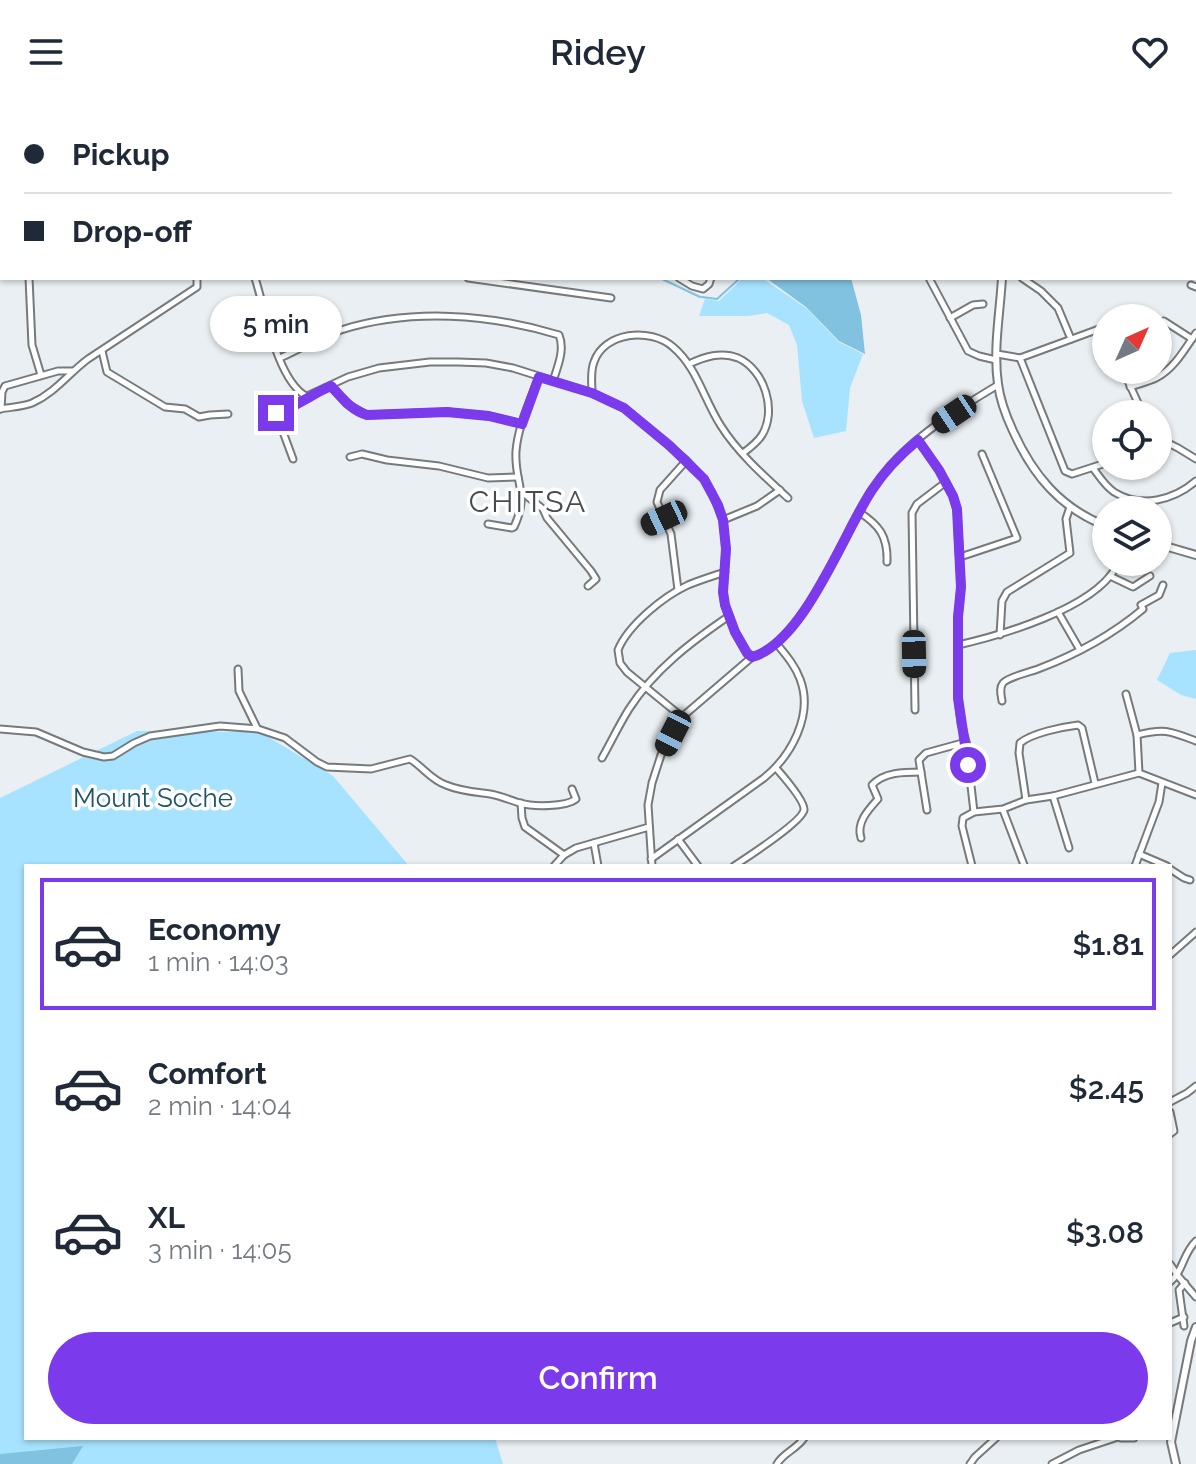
<!DOCTYPE html>
<meta charset="utf-8">
<style>
:root{--surface:#fff;--page:#f2f2f3;--text:#1f2937;--muted:#747a83;--line:#e0e1e3;--accent:#7c3aed}
body{margin:0;font-family:Raleway,sans-serif;background:var(--page);color:var(--text);height:100vh;display:flex;flex-direction:column;font-size:30px;white-space:nowrap}
*{box-sizing:border-box;margin:0}
p{font-size:26px;color:var(--muted)}
.icon{flex:none;width:44px;height:44px;fill:none;stroke:currentColor;stroke-width:2;stroke-linecap:round;stroke-linejoin:round}
.map{position:relative;flex:1;overflow:hidden}
.drawer{position:absolute;left:24px;top:760px;width:1148px;height:576px;display:flex;flex-direction:column;background:var(--surface);border-radius:0px;box-shadow:0 2px 6px #0004}
.drawer>*{flex:none}
.top-card{position:absolute;left:0px;top:0px;width:1196px;height:176px;box-shadow:0 2px 6px #0004;display:grid;align-content:center;height:176px;padding:0 24px;background:var(--surface)}
.needle{width:52px;rotate:45deg}
.buttons{position:absolute;left:1092px;top:200px;display:grid;gap:16px}
.buttons a{display:grid;place-items:center;width:80px;height:80px;border-radius:50%;background:var(--surface);box-shadow:0 2px 6px #0004;font-size:40px}
.end{position:absolute;width:36px;height:36px;margin:-18px;border:10px solid #7c3aed;background:#fff;box-shadow:0 0 0 4px #fff}
.from{border-radius:50%}
.bubble{position:absolute;height:56px;border-radius:28px;background:var(--surface);box-shadow:0 2px 6px #0004;font-size:26px;font-weight:600;line-height:56px;text-align:center}
.car{position:absolute;width:24px;height:48px;margin:-24px -12px;border-radius:10px;box-shadow:0 0 6px 2px #0007;background:linear-gradient(#222 24%,#8ab4d8 0 40%,#222 0 76%,#8ab4d8 0 86%,#222 0)}
.top-card b{display:flex;align-items:center;gap:28px;height:76px;font-size:30px}
.top-card b+b{border-top:2px solid var(--line)}
.top-card i{width:20px;height:20px;background:var(--text)}
ul{padding:14px 0 0;list-style:none}
li{display:flex;align-items:center;gap:24px;height:132px;margin:0 16px 12px;padding:0 8px;border:4px solid transparent;border-radius:0px}
li div{flex:1}
li b{display:block;font-size:30px}
li em{font-style:normal;font-weight:600}
li.on{border-color:var(--accent)}
li>.icon{width:72px;height:72px;stroke-width:1.5}
.primary-button{display:flex;gap:16px;margin-top:auto;padding:16px 24px}
.primary-button a{flex:1;height:92px;border-radius:48px;background:var(--accent);color:#fff;font-size:32px;font-weight:600;line-height:92px;text-align:center}
header{display:flex;justify-content:space-between;align-items:center;height:104px;padding:0 24px;background:var(--surface);font-size:36px;font-weight:600}
.map>svg:first-child{display:block}
</style>
<header><svg class="icon" aria-label="menu" viewBox="0 0 24 24"><path d="M4 6h16M4 12h16M4 18h16"/></svg>Ridey<svg class="icon" aria-label="heart" viewBox="0 0 24 24"><path d="M12 20l-8-8c-3-5 5-10 8-4 3-6 11-1 8 4z"/></svg></header>
<div class="map">
<svg width="1196" height="1360" viewBox="0 0 1196 1360">
<rect width="100%" height="100%" fill="#e9eff2"/>
<!-- green -->
<g fill="#a7e3fe">
<polygon points="739,174 762,174 806,204 839,238 863,250 850,284 846,327 814,334 802,297 797,241 789,221 767,209 748,212 699,212 705,195 719,197 740,177"/>
<polygon points="1196,546 1196,595 1181,591 1157,576 1170,549"/>
<polygon points="137,627 260,628 333,672 409,762 26,762 26,1334 495,1334 503,1360 0,1360 0,694"/>
</g>
<!-- forest -->
<g fill="#80c2df">
<polygon points="766,174 851,174 861,211 865,250 839,237 806,203"/>
<polygon points="83,1342 72,1360 0,1360 0,1350"/>
</g>
<g fill="none" stroke-linecap="round" stroke-linejoin="round">
<!-- stream -->
<g stroke="#80c2df" stroke-width="2">
<polyline points="402,0 403,2"/>
<polyline points="660,174 700,193"/>
<polyline points="702,193 717,195 739,175 738,174"/>
</g>
<!-- minor casing -->
<g stroke="#757a7d" stroke-width="9">
<g id="minor">
<polyline points="69,0 69,2"/>
<polyline points="354,0 354,2"/>
<polyline points="619,0 624,2"/>
<polyline points="790,0 792,2"/>
<polyline points="946,0 986,2"/>
<polyline points="304,2 304,0"/>
<polyline points="492,2 497,0"/>
<polyline points="641,2 643,0"/>
<polyline points="875,2 876,0"/>
<polyline points="921,2 922,0"/>
<polyline points="29,174 32,241 41,271"/>
<path d="M255 174C265 205 277 276 306 292"/>
<polyline points="468,174 611,194"/>
<polyline points="679,174 692,182 703,185 709,180 711,174"/>
<polyline points="929,174 968,247 979,252 996,256"/>
<polyline points="1022,174 1041,187 1058,204 1071,235"/>
<polyline points="1191,181 1196,183"/>
<polyline points="950,214 973,201 983,200"/>
<polyline points="1164,217 1192,235"/>
<polyline points="102,247 107,268 165,303 185,305 199,313 210,311 228,310"/>
<polyline points="997,250 1020,254 1099,225 1106,227"/>
<path d="M280 254C300 245 320 233 341 226 411 204 490 210 559 231 565 245 558 262 553 277"/>
<polyline points="1020,254 1065,367 1072,370 1106,359"/>
<path d="M689 260C704 253 721 247 738 254 765 266 777 307 762 331 757 339 750 344 743 349"/>
<polyline points="1123,266 1143,310"/>
<polyline points="331,282 347,300 367,311 447,308 489,312 522,320"/>
<path d="M1130 283C1138 280 1148 278 1156 274 1174 265 1185 245 1196 229"/>
<path d="M592 289C592 279 590 268 594 258 604 228 650 223 673 243 697 263 704 296 721 322 738 349 765 373 788 394"/>
<path d="M0 305C10 303 22 303 32 299 55 289 69 269 88 255L197 183V174"/>
<polyline points="1,305 2,288 5,282 58,267 72,267"/>
<path d="M259 308C278 310 293 305 307 292L348 273 379 264 430 258H458L486 259 513 264 592 289 624 304 686 356 704 375 712 389 723 416 726 445 723 488 725 501 735 528 747 549 752 553C793 541 827 470 845 435 856 411 870 387 886 367 913 333 961 303 998 281"/>
<polyline points="276,309 293,355"/>
<polyline points="1158,334 1178,344 1196,355"/>
<polyline points="918,336 939,366 953,392 957,405 961,483 958,513 958,594 961,619 966,638 974,708"/>
<polyline points="350,353 362,350 387,356 439,362 488,374 518,373"/>
<path d="M1093 364C1099 372 1105 382 1114 388 1141 405 1174 396 1196 377"/>
<polyline points="523,389 543,405 547,414 591,467 596,475 588,482"/>
<path d="M859 408C879 421 888 432 887 458"/>
<polyline points="723,416 757,402 780,386"/>
<path d="M488 420 512 424 514 423C530 389 514 379 516 347 518 322 530 297 539 273"/>
<polyline points="646,422 663,414"/>
<polyline points="960,453 1017,434 982,350"/>
<polyline points="1110,472 1133,483 1150,472"/>
<polyline points="678,486 671,430 657,398 660,386 686,357"/>
<polyline points="1058,508 1080,546"/>
<polyline points="1000,531 1002,497 1007,488 1070,449 1066,415 1070,403"/>
<path d="M958 541C1002 531 1091 505 1115 465"/>
<polyline points="238,565 239,587 257,624"/>
<polyline points="1126,590 1137,631 1139,669"/>
<path d="M1002 597C1001 590 999 584 1003 579 1008 573 1030 568 1038 565 1075 551 1112 531 1143 505L1141 501 1159 491 1163 481"/>
<polyline points="915,606 912,409 917,400 946,378"/>
<path d="M682 613 627 568 620 559 618 546C628 521 664 492 688 481 700 476 713 472 725 468"/>
<path d="M0 625 36 628 83 648 104 653 113 652 134 639 150 632 220 622 258 625 285 634 317 658 327 663 371 665 410 655C423 663 431 676 446 681 460 687 475 688 490 690 501 692 510 696 520 699 533 703 566 703 576 695L572 685"/>
<path d="M1137 631C1164 624 1170 627 1196 637"/>
<path d="M602 654C611 638 619 621 629 605 654 566 691 538 729 512"/>
<polyline points="1053,692 1069,744"/>
<path d="M1026 696 1019 649 1020 639C1032 629 1062 623 1078 621L1082 624 1095 679"/>
<polyline points="521,699 522,714 525,723 564,751 554,762"/>
<polyline points="927,706 919,656 926,649 966,638"/>
<polyline points="1003,706 1024,761"/>
<path d="M861 734C856 719 868 706 878 695L872 681C884 668 904 668 921 668"/>
<polyline points="678,735 698,762"/>
<polyline points="594,739 598,762"/>
<polyline points="1139,750 1167,762"/>
<polyline points="564,751 576,744 649,723"/>
<path d="M651 755 764 674C791 652 814 611 800 575 795 561 785 550 776 539"/>
<polyline points="652,762 648,701 652,679 661,651 682,613 752,553"/>
<path d="M734 762C746 754 802 718 804 706 805 697 783 672 776 664"/>
<polyline points="972,762 962,722 963,714 974,708 1003,705 1026,696 1053,692 1139,669 1196,691"/>
<polyline points="1135,762 1159,698 1162,679"/>
<polyline points="1170,765 1184,774 1190,776"/>
<polyline points="1170,851 1196,828"/>
<polyline points="1170,998 1187,989 1196,982"/>
<polyline points="1170,1008 1174,1027 1170,1030"/>
<polyline points="1170,1160 1178,1172 1196,1193"/>
<path d="M1170 1178C1183 1168 1183 1149 1196 1137"/>
<polyline points="1170,1219 1184,1213"/>
<polyline points="1184,1222 1179,1186 1185,1179"/>
<polyline points="1121,1334 1134,1334"/>
<path d="M777 1360C783 1349 797 1345 804 1334"/>
<polyline points="970,1360 975,1353 996,1334"/>
<polyline points="1052,1360 1079,1346 1115,1334"/>
</g>
</g>
<!-- tertiary casing -->
<g stroke="#757a7d" stroke-width="10">
<polyline id="tertiary" points="0,29 2,30"/>
</g>
<!-- secondary casing -->
<g stroke="#757a7d" stroke-width="10">
<g id="secondary">
<polyline points="1007,2 1007,0"/>
<path d="M1002 174C1000 209 993 245 998 280 1000 296 1006 312 1013 327 1033 371 1060 404 1106 422"/>
<polyline points="1158,440 1196,451"/>
<polyline points="1176,1360 1171,1338 1191,1237 1196,1223"/>
</g>
</g>
<!-- minor -->
<use href="#minor" stroke="#fff" stroke-width="5"/>
<!-- tertiary -->
<use href="#tertiary" stroke="#fff" stroke-width="6"/>
<!-- secondary -->
<use href="#secondary" stroke="#fff" stroke-width="6"/>
</g>
<g fill="none" stroke-linecap="round" stroke-linejoin="round">
<!-- route -->
<path stroke="#7c3aed" stroke-width="10" d="M276 309C296 303 312 290 331 282 342 294 351 306 367 311L447 308 489 312 522 320 539 273 592 289 624 304 669 341 704 375 718 401 723 416 726 445 723 488 725 501 735 528 747 549 752 553C804 539 844 428 872 386 885 366 900 351 918 336L939 366 953 392 957 405 961 483 958 513V594L968 661"/>
</g>
<g text-anchor="middle" stroke-width="7" stroke-linejoin="round" paint-order="stroke">
<!-- park labels -->
<g font-size="26" fill="#1e5368" stroke="#fff">
<text x="153" y="703">Mount Soche</text>
</g>
<!-- quarter labels -->
<g font-size="30" letter-spacing="2" fill="#464b4e" stroke="#fff">
<text x="528" y="408">CHITSA</text>
</g>
</g>
</svg>
<div class="buttons">
<a><svg class="needle" viewBox="-14 -14 28 28"><path d="M0-13l5 13h-10z" fill="#e53935"/><path d="M0 13l5-13h-10z" fill="#747a83"/></svg></a>
<a><svg class="icon" aria-label="locate" viewBox="0 0 24 24"><circle cx="12" cy="12" r="6"/><path d="M12 2v4M12 18v4M2 12h4M18 12h4"/></svg></a>
<a><svg class="icon" aria-label="layers" viewBox="0 0 24 24"><path d="M12 4l9 5-9 5-9-5zM3 14l9 5 9-5"/></svg></a>
</div>
<i class="end from" style="left:968px;top:661px"></i>
<i class="end" style="left:276px;top:309px"></i>
<div class="bubble" style="left:210px;top:192px;width:132px">5 min</div>
<i class="car" style="left:954px;top:310px;rotate:236deg"></i>
<i class="car" style="left:664px;top:414px;rotate:245deg"></i>
<i class="car" style="left:914px;top:550px;rotate:179deg"></i>
<i class="car" style="left:673px;top:629px;rotate:207deg"></i>
<div class="top-card">
<b><i class="from"></i>Pickup</b>
<b><i></i>Drop-off</b>
</div>
<section class="drawer">
<ul>
<li class="on"><svg class="icon" aria-label="car" viewBox="0 0 24 24"><path d="M5 17H2v-5l4-1 3-4h7l3 4 3 1v5h-3M9 17h6M6 11h13"/><circle cx="7" cy="17" r="2"/><circle cx="17" cy="17" r="2"/></svg><div><b>Economy</b><p>1 min · 14:03</p></div><em>$1.81</em></li>
<li><svg class="icon" aria-label="car" viewBox="0 0 24 24"><path d="M5 17H2v-5l4-1 3-4h7l3 4 3 1v5h-3M9 17h6M6 11h13"/><circle cx="7" cy="17" r="2"/><circle cx="17" cy="17" r="2"/></svg><div><b>Comfort</b><p>2 min · 14:04</p></div><em>$2.45</em></li>
<li><svg class="icon" aria-label="car" viewBox="0 0 24 24"><path d="M5 17H2v-5l4-1 3-4h7l3 4 3 1v5h-3M9 17h6M6 11h13"/><circle cx="7" cy="17" r="2"/><circle cx="17" cy="17" r="2"/></svg><div><b>XL</b><p>3 min · 14:05</p></div><em>$3.08</em></li>
</ul>
<div class="primary-button"><a>Confirm</a></div>
</section>
</div>
